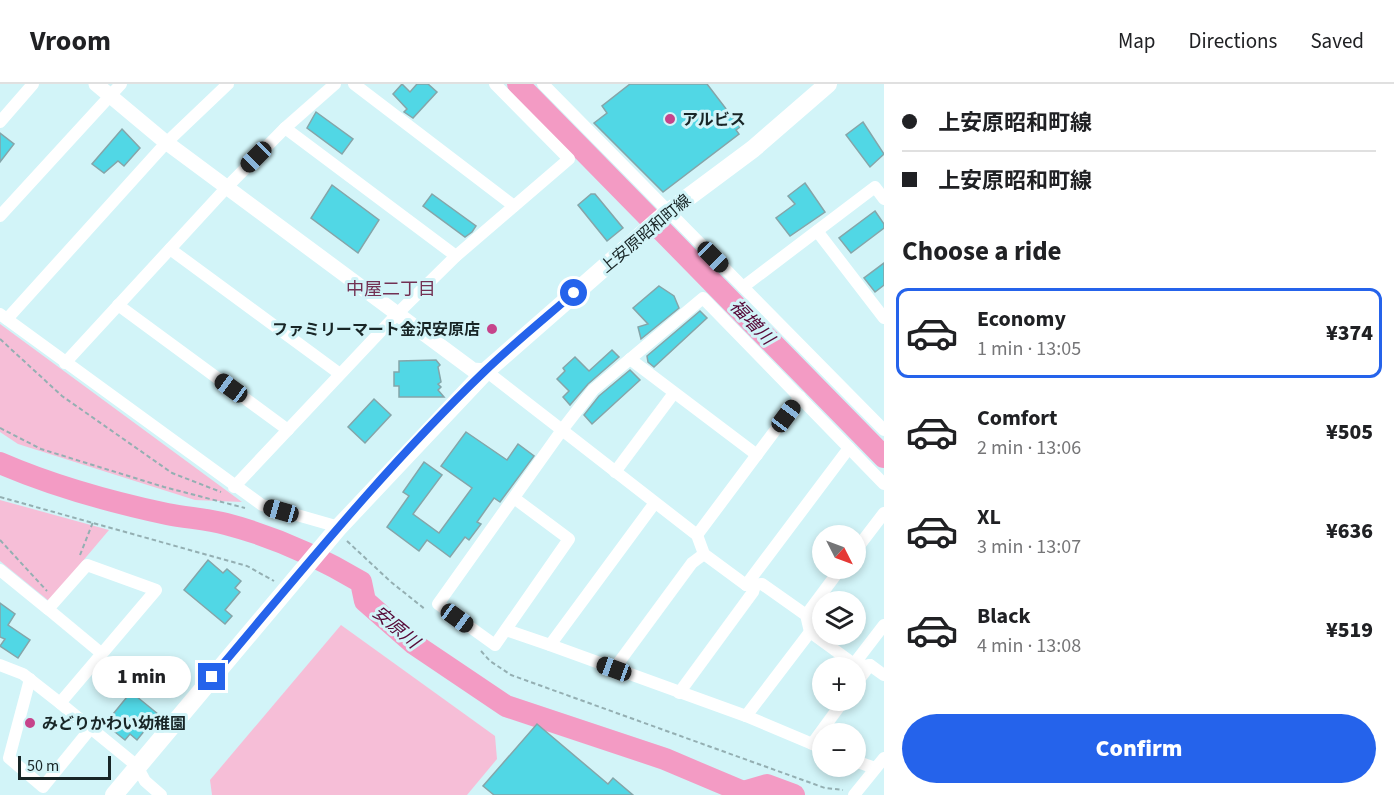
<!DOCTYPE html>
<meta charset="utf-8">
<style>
:root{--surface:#fff;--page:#f6f6f6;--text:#202124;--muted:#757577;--line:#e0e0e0;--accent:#2563eb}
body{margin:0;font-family:"Source Sans 3","Noto Sans JP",sans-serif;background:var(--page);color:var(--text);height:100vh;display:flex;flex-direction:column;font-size:22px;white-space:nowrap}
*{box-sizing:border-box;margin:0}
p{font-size:20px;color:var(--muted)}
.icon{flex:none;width:33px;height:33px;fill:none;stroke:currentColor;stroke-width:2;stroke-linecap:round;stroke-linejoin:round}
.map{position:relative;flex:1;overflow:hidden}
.side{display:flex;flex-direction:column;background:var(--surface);width:510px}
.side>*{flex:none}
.banner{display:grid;align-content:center;height:132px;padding:0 18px;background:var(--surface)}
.needle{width:39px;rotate:132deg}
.controls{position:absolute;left:812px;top:441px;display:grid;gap:12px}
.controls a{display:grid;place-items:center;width:54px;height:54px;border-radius:50%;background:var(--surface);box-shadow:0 3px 9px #0003;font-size:30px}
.scale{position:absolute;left:18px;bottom:15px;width:93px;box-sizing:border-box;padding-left:6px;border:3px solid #182526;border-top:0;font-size:16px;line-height:21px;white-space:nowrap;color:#182526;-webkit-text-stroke:4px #d2f4f8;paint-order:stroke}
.end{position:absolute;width:27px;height:27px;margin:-14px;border:8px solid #2563eb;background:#fff;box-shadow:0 0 0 3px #fff}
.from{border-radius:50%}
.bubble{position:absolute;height:42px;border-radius:21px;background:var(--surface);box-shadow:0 3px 9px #0003;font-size:20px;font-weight:800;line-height:42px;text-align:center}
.car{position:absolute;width:18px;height:36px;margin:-18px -9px;border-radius:8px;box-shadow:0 0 4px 2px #0007;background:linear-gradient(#222 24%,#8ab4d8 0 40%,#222 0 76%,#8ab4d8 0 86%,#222 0)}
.banner b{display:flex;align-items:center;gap:21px;height:57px;font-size:22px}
.banner b+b{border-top:2px solid var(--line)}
.banner i{width:15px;height:15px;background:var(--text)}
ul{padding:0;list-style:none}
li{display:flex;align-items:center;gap:18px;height:90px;margin:0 12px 9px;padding:0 6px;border:3px solid transparent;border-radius:12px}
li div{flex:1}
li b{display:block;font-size:22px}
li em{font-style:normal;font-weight:800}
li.selected{border-color:var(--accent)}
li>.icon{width:54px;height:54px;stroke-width:1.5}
h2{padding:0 18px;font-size:27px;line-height:72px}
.primary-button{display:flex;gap:12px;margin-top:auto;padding:12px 18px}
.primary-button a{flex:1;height:69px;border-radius:36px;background:var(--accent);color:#fff;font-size:24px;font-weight:800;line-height:69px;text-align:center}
header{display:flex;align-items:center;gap:36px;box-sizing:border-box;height:84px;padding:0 30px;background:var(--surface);border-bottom:2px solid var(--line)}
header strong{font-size:28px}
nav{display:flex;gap:33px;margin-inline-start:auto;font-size:21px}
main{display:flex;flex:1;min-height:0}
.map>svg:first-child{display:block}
</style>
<header>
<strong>Vroom</strong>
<nav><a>Map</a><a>Directions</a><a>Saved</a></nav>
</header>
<main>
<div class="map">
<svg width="884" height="711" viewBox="0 0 884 711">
<rect width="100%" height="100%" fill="#d2f4f8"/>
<!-- green -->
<g fill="#f6bed7">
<polygon points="0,240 242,418 195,416 18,360 0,348"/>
<polygon points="0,416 109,446 49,517 0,477"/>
<polygon points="341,541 495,652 497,675 467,711 212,711 210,696"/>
</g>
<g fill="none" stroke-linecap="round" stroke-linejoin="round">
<!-- river -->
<g stroke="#f39bc4" stroke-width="22">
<polyline points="518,0 884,373"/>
<path d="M0 379C53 402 111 418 167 430 187 434 207 435 226 440 272 452 321 474 361 498L365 517 414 560 506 622 665 675 743 708 767 701 794 711"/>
</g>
</g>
<!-- building -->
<g fill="#51d7e5" stroke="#85a5a9" stroke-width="1.5">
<polygon points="402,0 410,8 417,0 428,0 437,8 413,34 404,28 407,25 393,10"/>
<polygon points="630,0 707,0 740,43 736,46 739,50 663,108 594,39 607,29 602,22"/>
<polygon points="316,28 353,55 342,70 307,44"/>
<polygon points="863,38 884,70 870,83 846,51"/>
<polygon points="122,45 140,64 124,82 118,77 104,89 92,80"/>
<polygon points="0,49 14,60 0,78"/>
<polygon points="805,99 825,128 790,152 776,134 795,120 788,112"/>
<polygon points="332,101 379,136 358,169 311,134"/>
<polygon points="432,110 476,142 472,148 465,153 423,122"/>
<polygon points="591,110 595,110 623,144 607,157 578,121"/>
<polygon points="875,127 884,140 884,144 851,169 839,154"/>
<polygon points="884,179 884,201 875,208 864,194"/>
<polygon points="659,202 674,212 679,224 641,255 638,243 648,240 633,224"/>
<polygon points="700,227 707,234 654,283 648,278 647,272"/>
<polygon points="612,266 619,273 588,300 570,321 563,313 569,307 557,295 565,287 563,284 575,273 589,287"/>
<polygon points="436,276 440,281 438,283 441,298 438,300 441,303 438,306 444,313 399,313 399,302 394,302 394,288 399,288 399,277"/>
<polygon points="630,286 640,296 592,340 584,331 599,312"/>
<polygon points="374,315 391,331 365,359 348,343"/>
<polygon points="466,348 507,376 518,360 534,372 500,418 494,414 477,438 481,440 469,456 465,453 450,473 427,456 419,467 387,443 409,412 403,408 424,378 442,391 413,430 439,449 472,404 441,382"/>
<polygon points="208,476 223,489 227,485 241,497 235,504 240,508 225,526 232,532 225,540 184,506"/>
<polygon points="0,519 15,530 8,541 30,556 18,574 0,562 5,555 0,553"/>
<polygon points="131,608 158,630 137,656 130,650 125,656 105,640"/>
<polygon points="537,640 608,700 613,694 633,711 494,711 483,702"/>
</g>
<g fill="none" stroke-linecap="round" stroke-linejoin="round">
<!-- path -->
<g stroke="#94afb2" stroke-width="2" stroke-dasharray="4.5 3" stroke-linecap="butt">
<polyline points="0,255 62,312 172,389 221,408"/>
<polyline points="0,344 41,365 164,403 245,424"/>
<polyline points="0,413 247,482 274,497"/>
<polyline points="0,456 47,507"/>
<polyline points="347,457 391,498 426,526"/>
<polyline points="80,471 93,438"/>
<polyline points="481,567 490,577 511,591 825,704 843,706"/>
</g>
<!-- minor -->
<g stroke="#fff" stroke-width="12">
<polyline points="354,0 514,122"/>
<polyline points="543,0 884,346"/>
<polyline points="0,38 33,0"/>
<polyline points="285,44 335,0"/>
<polyline points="0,132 121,0"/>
<polyline points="817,147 884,234"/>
<polyline points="170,165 340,290"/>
<polyline points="743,203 875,103 884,115"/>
<polyline points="118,221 288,346"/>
<polyline points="0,230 262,421 339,443"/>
<polyline points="7,235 166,59 228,0"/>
<polyline points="630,275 757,371"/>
<polyline points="65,279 228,102 285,44 456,172"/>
<polyline points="486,287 562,346 593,306 703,214 884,400"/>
<polyline points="615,388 674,309"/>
<polyline points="234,403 398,229 456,172 569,75 495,0"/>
<polyline points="514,414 569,455 495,561 438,520 562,346 697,451 704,470 746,501 762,500 806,531 810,548 858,583 870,581 884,591"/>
<polyline points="654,420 550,561 746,632 822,664"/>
<polyline points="697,451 800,313"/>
<polyline points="855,467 884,429"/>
<polyline points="0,486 48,525 87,481 156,506 60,619 137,682 145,697 161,711"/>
<polyline points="746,501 849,364"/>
<polyline points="48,525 101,569"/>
<polyline points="806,531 841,484"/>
<polyline points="506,546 550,561"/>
<polyline points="854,580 884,541"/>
<polyline points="0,581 23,590 60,619"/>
<polyline points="614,585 692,479 704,470"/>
<polyline points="30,595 9,674 43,703 91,644"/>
<polyline points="855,601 870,581"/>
<polyline points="679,609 753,508 755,501"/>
<polyline points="746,632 810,548"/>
<polyline points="812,660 844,616"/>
<polyline points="855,677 875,684"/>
<polyline points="854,711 884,674"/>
</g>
<!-- tertiary -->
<polyline stroke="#fff" stroke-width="15" points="96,0 163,56 473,286 486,287"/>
<!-- secondary -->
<polyline stroke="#fff" stroke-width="18" points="114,711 339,443 486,287 663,132 753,65 828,0"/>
</g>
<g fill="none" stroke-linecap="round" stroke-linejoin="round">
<!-- route -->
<path stroke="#2563eb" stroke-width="8" d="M212 593C300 489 386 382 485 287 513 260 544 235 574 209"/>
</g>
<!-- markers -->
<g fill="#c6448b" stroke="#d2f4f8" stroke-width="2">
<circle cx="670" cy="35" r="6"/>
<circle cx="492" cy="245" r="6"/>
<circle cx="30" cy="639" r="6"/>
</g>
<g text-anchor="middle" stroke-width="6" stroke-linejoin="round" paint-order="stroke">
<!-- poi labels -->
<g font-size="16" font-weight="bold" fill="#182526" stroke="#d2f4f8" text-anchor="start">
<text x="682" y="41">アルビス</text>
<text x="480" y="251" text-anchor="end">ファミリーマート金沢安原店</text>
<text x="42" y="645">みどりかわい幼稚園</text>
</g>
<!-- street labels -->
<g font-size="16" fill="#182526" stroke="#d2f4f8">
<text transform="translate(645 149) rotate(-40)" y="6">上安原昭和町線</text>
</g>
<!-- neighbourhood labels -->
<g font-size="18" fill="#723153" stroke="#d2f4f8">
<text x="391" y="211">中屋二丁目</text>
</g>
<!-- water labels -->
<g font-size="18" font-style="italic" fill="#560837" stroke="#d2f4f8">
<text transform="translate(752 238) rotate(46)" y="6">福増川</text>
<text transform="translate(396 543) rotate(40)" y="6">安原川</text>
</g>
</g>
</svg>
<div class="controls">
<a><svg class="needle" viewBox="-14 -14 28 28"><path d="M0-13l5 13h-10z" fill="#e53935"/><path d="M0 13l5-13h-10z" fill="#757577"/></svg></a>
<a><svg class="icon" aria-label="layers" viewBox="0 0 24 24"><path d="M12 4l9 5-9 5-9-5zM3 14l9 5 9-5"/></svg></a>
<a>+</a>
<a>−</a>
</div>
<div class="scale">50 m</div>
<i class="end from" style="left:574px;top:209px"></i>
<i class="end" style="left:212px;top:593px"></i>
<div class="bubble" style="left:92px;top:572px;width:99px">1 min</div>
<i class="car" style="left:256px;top:73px;rotate:225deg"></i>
<i class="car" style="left:713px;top:173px;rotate:135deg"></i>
<i class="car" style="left:231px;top:304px;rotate:306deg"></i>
<i class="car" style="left:786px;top:332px;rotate:37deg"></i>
<i class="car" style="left:281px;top:427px;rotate:286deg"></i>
<i class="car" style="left:457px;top:534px;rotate:126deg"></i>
<i class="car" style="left:614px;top:585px;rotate:290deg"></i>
</div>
<section class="side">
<div class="banner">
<b><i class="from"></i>上安原昭和町線</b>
<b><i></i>上安原昭和町線</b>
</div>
<h2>Choose a ride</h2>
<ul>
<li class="selected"><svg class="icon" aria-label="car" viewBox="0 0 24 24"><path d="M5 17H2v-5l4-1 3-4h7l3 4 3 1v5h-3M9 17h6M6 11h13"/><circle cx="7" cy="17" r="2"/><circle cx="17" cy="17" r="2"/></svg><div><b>Economy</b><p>1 min · 13:05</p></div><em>¥374</em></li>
<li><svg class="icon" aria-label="car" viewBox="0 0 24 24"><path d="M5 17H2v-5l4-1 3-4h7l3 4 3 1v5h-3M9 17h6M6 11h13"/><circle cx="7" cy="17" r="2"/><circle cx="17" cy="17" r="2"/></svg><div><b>Comfort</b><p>2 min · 13:06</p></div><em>¥505</em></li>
<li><svg class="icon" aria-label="car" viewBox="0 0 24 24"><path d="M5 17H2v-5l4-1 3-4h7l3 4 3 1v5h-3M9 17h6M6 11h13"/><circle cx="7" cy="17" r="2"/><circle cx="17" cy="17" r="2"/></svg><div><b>XL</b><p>3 min · 13:07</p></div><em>¥636</em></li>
<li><svg class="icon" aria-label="car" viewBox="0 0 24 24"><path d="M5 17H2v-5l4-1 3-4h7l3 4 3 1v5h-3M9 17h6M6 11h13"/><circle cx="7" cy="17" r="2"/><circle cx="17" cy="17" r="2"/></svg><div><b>Black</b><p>4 min · 13:08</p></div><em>¥519</em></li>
</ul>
<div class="primary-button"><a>Confirm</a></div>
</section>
</main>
